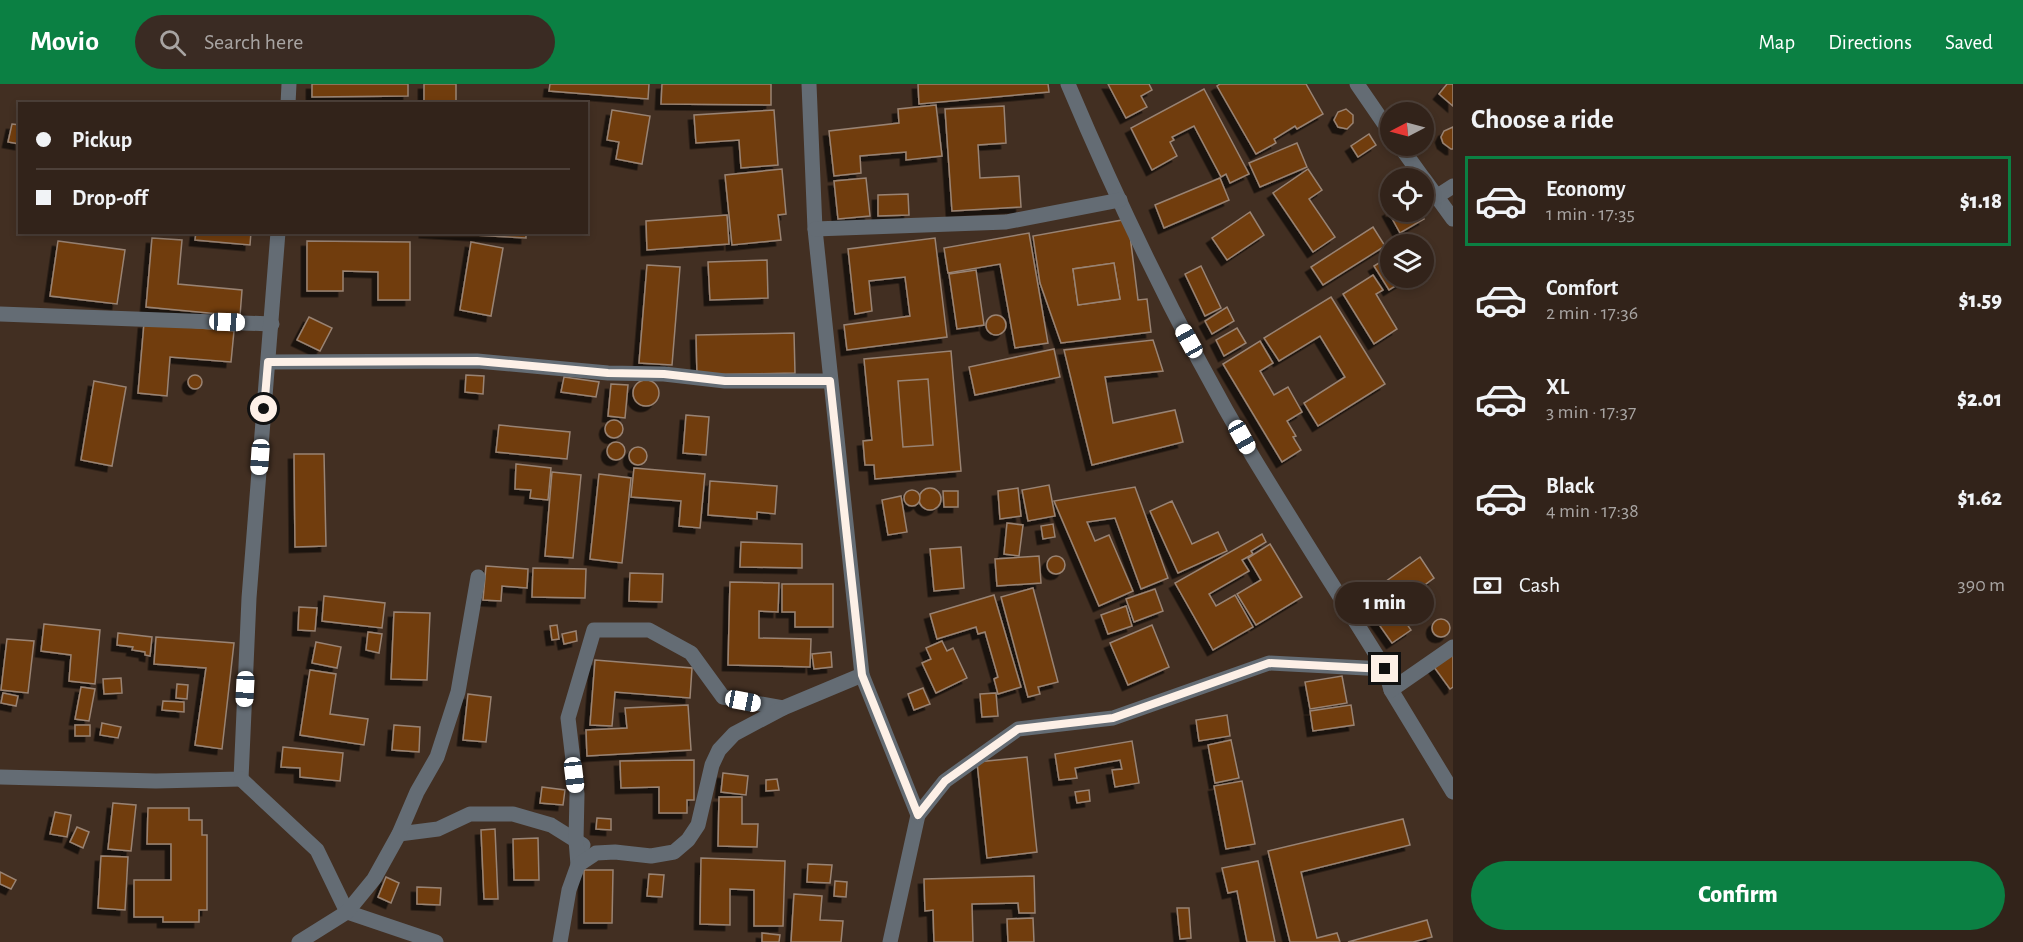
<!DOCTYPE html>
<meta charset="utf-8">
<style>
:root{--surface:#32231a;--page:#3a2b23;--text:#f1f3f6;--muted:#a8a4a2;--line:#4d4039;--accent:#0b8043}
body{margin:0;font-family:"Alegreya Sans",sans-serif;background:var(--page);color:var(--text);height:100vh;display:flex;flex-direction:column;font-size:22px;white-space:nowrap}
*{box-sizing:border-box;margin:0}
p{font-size:20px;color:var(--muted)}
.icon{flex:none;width:33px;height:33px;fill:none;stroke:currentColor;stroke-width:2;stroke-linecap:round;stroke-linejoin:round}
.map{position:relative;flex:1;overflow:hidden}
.panel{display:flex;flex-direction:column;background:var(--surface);width:570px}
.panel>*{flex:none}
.guide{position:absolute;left:18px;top:18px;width:570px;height:132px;border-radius:0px;box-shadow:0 3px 9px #0003,0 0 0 2px var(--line);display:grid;align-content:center;height:132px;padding:0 18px;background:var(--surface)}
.needle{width:39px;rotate:264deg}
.controls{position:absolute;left:1380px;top:18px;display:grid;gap:12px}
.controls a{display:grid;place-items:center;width:54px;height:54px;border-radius:50%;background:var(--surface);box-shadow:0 3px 9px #0003,0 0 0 2px var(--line);font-size:30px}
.end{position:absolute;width:27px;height:27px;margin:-14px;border:8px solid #fdf0e7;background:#111;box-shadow:0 0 0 3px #111}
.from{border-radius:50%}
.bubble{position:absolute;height:42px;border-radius:21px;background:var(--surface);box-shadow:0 3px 9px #0003,0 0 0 2px var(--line);font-size:20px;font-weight:800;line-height:42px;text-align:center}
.car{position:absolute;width:18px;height:36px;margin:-18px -9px;border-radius:8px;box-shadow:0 0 4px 2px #0007;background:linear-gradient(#fff 24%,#345 0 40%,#fff 0 76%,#345 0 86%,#fff 0)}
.guide b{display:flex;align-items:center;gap:21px;height:57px;font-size:22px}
.guide b+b{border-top:2px solid var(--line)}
.guide i{width:15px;height:15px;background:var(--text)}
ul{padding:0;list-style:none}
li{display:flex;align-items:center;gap:18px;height:90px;margin:0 12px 9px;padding:0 6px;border:3px solid transparent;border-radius:0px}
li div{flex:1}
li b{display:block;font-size:22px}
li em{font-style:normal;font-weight:800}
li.active{border-color:var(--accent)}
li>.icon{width:54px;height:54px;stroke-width:1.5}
h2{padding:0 18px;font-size:27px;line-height:72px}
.pay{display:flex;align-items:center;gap:15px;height:66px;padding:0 18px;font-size:22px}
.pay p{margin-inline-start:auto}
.action{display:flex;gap:12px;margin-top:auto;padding:12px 18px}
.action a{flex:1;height:69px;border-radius:36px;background:var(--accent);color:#fff;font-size:24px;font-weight:800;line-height:69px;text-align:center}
header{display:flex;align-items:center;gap:36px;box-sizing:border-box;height:84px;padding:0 30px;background:var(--accent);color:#fff}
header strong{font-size:28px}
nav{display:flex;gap:33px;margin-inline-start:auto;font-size:21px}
.search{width:420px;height:54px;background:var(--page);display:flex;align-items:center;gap:15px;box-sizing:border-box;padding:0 21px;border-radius:33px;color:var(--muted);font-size:22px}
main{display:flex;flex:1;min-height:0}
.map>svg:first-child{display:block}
</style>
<header>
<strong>Movio</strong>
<div class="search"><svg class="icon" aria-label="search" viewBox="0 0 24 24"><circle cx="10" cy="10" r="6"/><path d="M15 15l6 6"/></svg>Search here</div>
<nav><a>Map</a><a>Directions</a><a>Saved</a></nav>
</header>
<main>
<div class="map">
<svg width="1453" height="858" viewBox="0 0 1453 858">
<defs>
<filter id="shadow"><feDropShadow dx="-5.5" dy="5.5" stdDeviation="0" flood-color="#0009"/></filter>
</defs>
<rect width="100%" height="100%" fill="#422f22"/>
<!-- building -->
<g fill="#713d0c" stroke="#998373" stroke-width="1.5" fill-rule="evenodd" filter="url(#shadow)">
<polygon points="312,0 408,0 408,12 312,13"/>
<rect x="424" y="0" width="32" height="20"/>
<polygon points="550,0 649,0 648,15 549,7"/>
<polygon points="662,0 771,0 771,21 661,20"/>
<polygon points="918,0 1048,0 1049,8 919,20"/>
<polygon points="1108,0 1149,0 1152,6 1141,12 1147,23 1126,34"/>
<polygon points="1220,0 1306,0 1323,30 1297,45 1295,42 1274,55 1276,59 1256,70 1217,2"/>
<polygon points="1447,0 1453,0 1453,22 1439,10"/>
<polygon points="1204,5 1249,90 1230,99 1226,90 1221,93 1194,42 1172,53 1174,56 1170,58 1177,72 1152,86 1131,44"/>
<polygon points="936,21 942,72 906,76 906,68 860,72 861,89 834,92 829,47 899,39 898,25"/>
<polygon points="1004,22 1006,59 978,61 980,94 1019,92 1021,123 952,127 945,25"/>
<polygon points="1346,25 1353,31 1353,39 1347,45 1338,43 1334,36 1338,28"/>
<polygon points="612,26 650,32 642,80 616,75 619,58 607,56"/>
<polygon points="774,26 778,81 741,84 739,56 696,59 694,31"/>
<polygon points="12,40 20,41 20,60 8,58"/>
<polygon points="1453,43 1453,65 1451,65 1443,59 1441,53 1444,47"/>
<polygon points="1369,50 1376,61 1358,73 1351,62"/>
<polygon points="1297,59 1307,83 1260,103 1249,79"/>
<polygon points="782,85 786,130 778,131 781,156 732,161 725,91"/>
<polygon points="1308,85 1322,106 1309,115 1335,153 1313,168 1273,109"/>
<polygon points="866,94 870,132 838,135 834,97"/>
<polygon points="1220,94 1229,116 1164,144 1155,121"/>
<polygon points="908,110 909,131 878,132 878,111"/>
<polygon points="1390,126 1390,128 1420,128 1424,135 1400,149 1388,127"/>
<polygon points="1250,128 1264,151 1227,176 1212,154"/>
<polygon points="727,131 729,160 647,166 646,137"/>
<path d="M1128 135 1138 216 1147 215 1151 248 1061 259 1040 199 1033 152ZM1114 179 1120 215 1078 221 1073 185Z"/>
<polygon points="1373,143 1385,162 1323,201 1311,183"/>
<polygon points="196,148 251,148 250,161 195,156"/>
<polygon points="424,148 526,148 526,154"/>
<polygon points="1029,149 1048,259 1015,264 1000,180 948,189 944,164"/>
<polygon points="1419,153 1434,177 1424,184 1424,160 1408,160"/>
<polygon points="152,154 182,156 178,200 242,206 240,232 146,223"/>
<polygon points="935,154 947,253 847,266 844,241 910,232 905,193 869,197 872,227 855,230 848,165"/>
<polygon points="58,157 125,166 117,220 50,212"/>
<polygon points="307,157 410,158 410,216 378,216 378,188 343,187 343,207 307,207"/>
<polygon points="471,158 503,164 491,232 460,226"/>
<polygon points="1390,172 1390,194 1408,194 1389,206 1374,182"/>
<polygon points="767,176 768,214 710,216 708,178"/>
<polygon points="1114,179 1120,215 1078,221 1073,185"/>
<polygon points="647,181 680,183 672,281 639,279"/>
<polygon points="1201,182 1221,224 1205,232 1185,190"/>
<polygon points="976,186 984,241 957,245 949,190"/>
<polygon points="1373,191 1383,206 1376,210 1397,245 1374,260 1343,210"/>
<polygon points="1331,213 1385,300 1318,342 1304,319 1345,293 1320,252 1279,277 1264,254"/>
<polygon points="1227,223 1234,237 1212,250 1205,237"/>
<circle cx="996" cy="241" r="10"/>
<polygon points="309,233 332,244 320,267 297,256"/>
<polygon points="144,239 234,247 231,278 170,273 167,312 138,309"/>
<polygon points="1237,244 1246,259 1224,272 1216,256"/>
<polygon points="794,249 795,289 697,291 696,251"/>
<polygon points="1153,256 1163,287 1105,293 1113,339 1175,326 1183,358 1092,381 1064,266"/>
<polygon points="1260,257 1273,279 1260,287 1274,311 1288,303 1302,328 1287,337 1296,352 1293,353 1301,366 1282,378 1223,280"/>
<polygon points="1054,265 1060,293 975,311 969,283"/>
<polygon points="951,267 961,387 875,395 874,381 865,381 863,357 872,356 864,275"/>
<circle cx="195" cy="298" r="7"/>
<polygon points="466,291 484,292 483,310 465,308"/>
<polygon points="564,293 599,298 596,313 561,308"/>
<polygon points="928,295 933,361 903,363 898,297"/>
<circle cx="646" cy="309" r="13"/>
<polygon points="94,297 126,303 112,382 81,376"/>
<polygon points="611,300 628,301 625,334 608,332"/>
<polygon points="686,331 709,333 706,371 683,369"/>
<circle cx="614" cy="345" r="9"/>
<polygon points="499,341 570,348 567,375 496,368"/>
<circle cx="616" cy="367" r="9"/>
<circle cx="638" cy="372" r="9"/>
<polygon points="294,370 324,370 326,462 295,463"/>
<polygon points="516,380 551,384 548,416 530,414 531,406 515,405"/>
<polygon points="634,384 705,390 700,444 679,442 681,417 631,413"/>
<polygon points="552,388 581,391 573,474 545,472"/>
<polygon points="599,390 631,394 622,479 590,475"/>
<polygon points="710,397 777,402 775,430 757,428 757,435 708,431"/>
<polygon points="1049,401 1055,432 1028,437 1022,406"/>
<polygon points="1135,403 1168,494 1141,505 1115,434 1087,438 1095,457 1109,451 1133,507 1099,522 1054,417"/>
<polygon points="1018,404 1021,432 1000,435 998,407"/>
<circle cx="930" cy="415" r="11"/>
<circle cx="912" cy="414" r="8"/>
<polygon points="943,407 958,407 958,423 944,423"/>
<polygon points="901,412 907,448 888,451 882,416"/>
<polygon points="1172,417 1192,460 1218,448 1227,467 1178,489 1150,427"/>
<polygon points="1007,439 1023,441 1019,472 1004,470"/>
<polygon points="1053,440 1055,453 1043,455 1041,442"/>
<polygon points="1262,450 1266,458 1251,467 1253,470 1242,476 1249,487 1209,510 1216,522 1235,511 1253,543 1213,566 1175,499"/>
<polygon points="741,458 802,460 802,484 740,483"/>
<polygon points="1270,460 1302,513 1256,541 1237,510 1261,496 1248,474"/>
<polygon points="961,463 964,504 934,507 930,465"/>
<polygon points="1039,472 1041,499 997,502 995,475"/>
<circle cx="1056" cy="481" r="9"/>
<polygon points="1420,473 1434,494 1395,523 1411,546 1392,559 1361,515"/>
<polygon points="486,482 528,485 527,504 502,502 501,517 483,516"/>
<polygon points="533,484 586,485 585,514 532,513"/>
<polygon points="630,489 663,490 662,518 629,517"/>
<polygon points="730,498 779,499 778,528 759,527 759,554 811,555 810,583 728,581"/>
<polygon points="782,500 833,500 833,543 795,543 795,528 782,528"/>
<polygon points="1033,504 1058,598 1038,603 1040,610 1028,613 1001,513"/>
<polygon points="1155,505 1163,527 1134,538 1126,515"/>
<polygon points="994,511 1021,603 998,610 994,595 998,593 985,548 978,550 976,543 937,555 930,530"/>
<polygon points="324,512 385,519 382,544 322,537"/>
<polygon points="1126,522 1132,542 1108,550 1101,531"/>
<polygon points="299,523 317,524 315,547 298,546"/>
<polygon points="394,528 430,529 427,596 391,595"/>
<circle cx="1441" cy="544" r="9"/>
<polygon points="44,540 100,546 95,600 69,597 71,571 41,567"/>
<polygon points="557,541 559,555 552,556 550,542"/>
<polygon points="1152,541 1169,583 1128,601 1110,559"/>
<polygon points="576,547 577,557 564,560 562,550"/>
<polygon points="368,548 382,550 379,569 366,566"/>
<polygon points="118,549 152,553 150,572 145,571 145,568 132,566 133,563 117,561"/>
<polygon points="156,553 234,559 222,665 195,661 206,584 154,580"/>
<polygon points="7,555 34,557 28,609 1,606"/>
<polygon points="942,557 947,567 953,564 967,594 936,609 922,579 931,575 926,564"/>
<polygon points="316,558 341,563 337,584 312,579"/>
<polygon points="831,568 832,583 814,585 812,570"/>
<polygon points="1453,569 1453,603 1450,605 1434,583"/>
<polygon points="595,576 692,584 690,614 615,608 612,642 590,641"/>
<polygon points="310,586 336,590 330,630 368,635 364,661 300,651"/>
<polygon points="1342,592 1347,619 1310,625 1305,598"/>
<polygon points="121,594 122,609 104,610 103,595"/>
<polygon points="177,600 188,601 187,615 176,614"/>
<polygon points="81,603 95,605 89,637 75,635"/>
<polygon points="923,604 930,620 914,626 908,610"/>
<polygon points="3,609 18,612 16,622 1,619"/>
<polygon points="996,609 998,632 982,633 980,610"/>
<polygon points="468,610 491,613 486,658 463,656"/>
<polygon points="163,617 184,618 184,628 162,626"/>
<polygon points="688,621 691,666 587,672 586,646 627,644 625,624"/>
<polygon points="1351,621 1354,641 1313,647 1310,627"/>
<polygon points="1227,631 1230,652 1199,657 1196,636"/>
<polygon points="102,639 121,643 118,654 100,651"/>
<rect x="75" y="641" width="15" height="11"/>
<polygon points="394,641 420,643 419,668 392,666"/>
<polygon points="1231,656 1239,694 1215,699 1208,661"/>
<polygon points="1132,657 1139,699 1115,703 1112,686 1122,685 1120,676 1075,684 1077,694 1059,696 1055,670"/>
<polygon points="283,663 343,669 340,697 300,693 300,684 281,683"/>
<polygon points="1027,673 1037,768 987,774 977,678"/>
<polygon points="694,676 694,716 687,716 687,729 659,729 659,703 621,704 620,677"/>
<polygon points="723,689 748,692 746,711 721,708"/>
<polygon points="777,695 779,706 766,707 766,696"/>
<polygon points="1242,697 1255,760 1226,765 1214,702"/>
<polygon points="542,703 565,706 563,721 540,719"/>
<polygon points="1089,706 1090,717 1077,719 1075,708"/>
<polygon points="719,713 742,713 742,740 758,740 757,763 718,762"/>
<polygon points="113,719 136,721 131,767 108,765"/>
<polygon points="148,724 189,724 189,736 202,736 202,751 207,751 207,826 199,826 199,838 163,838 163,833 134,833 134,796 171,796 171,760 147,760"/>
<polygon points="55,728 71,731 67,753 50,750"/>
<polygon points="597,734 611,735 611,746 596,745"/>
<polygon points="1403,735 1410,761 1301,788 1317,854 1337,849 1340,858 1290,858 1268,767"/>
<polygon points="77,743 89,748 83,764 70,758"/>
<polygon points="495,745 498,815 484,815 481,746"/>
<polygon points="538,754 539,796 514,796 513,755"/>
<polygon points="101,772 128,773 125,826 98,824"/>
<polygon points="701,774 785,777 783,842 754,842 754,806 730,805 730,841 700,840"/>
<polygon points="1258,777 1275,858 1247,858 1237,807 1228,809 1222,784"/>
<polygon points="808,780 832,781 830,799 807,798"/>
<polygon points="584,786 613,786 612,839 584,839"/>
<polygon points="0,788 16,796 11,805 0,800"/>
<polygon points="649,790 664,791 662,813 647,812"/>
<polygon points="1034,792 1035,829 1019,829 1018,819 972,820 973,858 934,858 933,826 925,827 924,795"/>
<polygon points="386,793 399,799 391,819 378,813"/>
<polygon points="835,797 847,798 846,813 834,812"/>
<polygon points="417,803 441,804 440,821 417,820"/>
<polygon points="794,810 822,812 820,836 843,837 841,858 791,858"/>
<polygon points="1177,824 1189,824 1191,854 1180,855"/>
<polygon points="1033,834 1034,858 1008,858 1007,835"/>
<polygon points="1427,836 1432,853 1413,858 1348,858"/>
<polygon points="762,849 780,851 779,858 762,858"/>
</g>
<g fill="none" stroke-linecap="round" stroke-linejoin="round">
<!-- minor -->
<g stroke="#646c74" stroke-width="15">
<polyline points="809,0 815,145 862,591 918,731 890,858"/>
<path d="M1068 0C1122 128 1183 254 1253 373 1296 444 1341 514 1385 585L1391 606 1453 708"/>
<polyline points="1357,0 1390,48"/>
<polyline points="288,20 289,0"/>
<polyline points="1400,62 1423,94"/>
<polyline points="1424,95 1453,135"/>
<polyline points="1436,113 1453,102"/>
<polyline points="815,145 1006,138 1120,116"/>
<polyline points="0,230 272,240"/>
<polyline points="268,278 477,277 608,289 664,290 725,297 830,297"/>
<polyline points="1391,606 1453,563"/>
<polyline points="0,693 156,697 241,695 249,514 278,148"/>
<polyline points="241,695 317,766 347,828 436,858"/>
<polyline points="918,731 945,697 1018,645 1113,634 1269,579 1385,585"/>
<polyline points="399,750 438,745 470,730 513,730 551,741 583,761"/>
<polyline points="578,781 576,756 577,710 568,634 594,546 649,546 691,569 723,613 783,624"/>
<polyline points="299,858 347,828 374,795 399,750 417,708 437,673 458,608 478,493"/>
<polyline points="560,858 569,806 578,781 596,769 615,768 651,772 674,768 688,756 698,741 712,681 719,666 734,650 783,624 862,591"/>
</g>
</g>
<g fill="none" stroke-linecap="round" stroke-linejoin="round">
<!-- route -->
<polyline stroke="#fdf0e7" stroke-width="8" points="264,325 268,278 477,277 608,289 664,290 725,297 830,297 862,591 918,731 945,697 1018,645 1113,634 1269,579 1385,585"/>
</g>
</svg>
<div class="controls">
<a><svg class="needle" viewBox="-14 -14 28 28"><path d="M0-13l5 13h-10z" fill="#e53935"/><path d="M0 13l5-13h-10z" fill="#a8a4a2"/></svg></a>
<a><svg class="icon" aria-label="locate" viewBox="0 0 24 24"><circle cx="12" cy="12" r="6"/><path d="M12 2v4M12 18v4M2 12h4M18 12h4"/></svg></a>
<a><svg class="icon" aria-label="layers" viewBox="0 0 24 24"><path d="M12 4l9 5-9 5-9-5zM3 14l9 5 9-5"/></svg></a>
</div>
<i class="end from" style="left:264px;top:325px"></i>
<i class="end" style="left:1385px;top:585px"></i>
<div class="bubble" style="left:1335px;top:498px;width:99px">1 min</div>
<i class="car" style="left:227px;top:238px;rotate:92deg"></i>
<i class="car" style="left:1189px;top:257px;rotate:331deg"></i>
<i class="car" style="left:1242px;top:353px;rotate:151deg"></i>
<i class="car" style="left:260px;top:373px;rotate:184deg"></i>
<i class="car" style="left:245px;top:605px;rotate:183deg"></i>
<i class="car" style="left:743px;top:617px;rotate:101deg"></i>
<i class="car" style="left:574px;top:691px;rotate:173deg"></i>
<div class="guide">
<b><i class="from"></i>Pickup</b>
<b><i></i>Drop-off</b>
</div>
</div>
<section class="panel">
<h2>Choose a ride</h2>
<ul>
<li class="active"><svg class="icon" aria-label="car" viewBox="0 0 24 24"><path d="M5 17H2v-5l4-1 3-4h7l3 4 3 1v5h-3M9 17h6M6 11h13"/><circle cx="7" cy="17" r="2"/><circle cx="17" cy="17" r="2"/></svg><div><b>Economy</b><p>1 min · 17:35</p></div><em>$1.18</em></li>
<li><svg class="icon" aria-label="car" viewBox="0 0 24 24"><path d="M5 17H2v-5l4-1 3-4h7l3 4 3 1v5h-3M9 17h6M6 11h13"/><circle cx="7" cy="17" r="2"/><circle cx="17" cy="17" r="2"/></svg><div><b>Comfort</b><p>2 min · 17:36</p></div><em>$1.59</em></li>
<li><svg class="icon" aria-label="car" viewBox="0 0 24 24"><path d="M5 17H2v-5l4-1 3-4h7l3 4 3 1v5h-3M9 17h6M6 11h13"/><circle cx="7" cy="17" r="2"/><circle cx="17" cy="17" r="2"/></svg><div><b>XL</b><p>3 min · 17:37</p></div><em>$2.01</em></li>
<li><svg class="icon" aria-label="car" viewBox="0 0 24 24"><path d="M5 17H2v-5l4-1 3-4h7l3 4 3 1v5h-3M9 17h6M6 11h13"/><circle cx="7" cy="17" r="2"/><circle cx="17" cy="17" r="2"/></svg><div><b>Black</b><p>4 min · 17:38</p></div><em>$1.62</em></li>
</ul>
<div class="pay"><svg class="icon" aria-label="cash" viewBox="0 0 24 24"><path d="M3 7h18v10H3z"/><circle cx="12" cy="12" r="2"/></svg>Cash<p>390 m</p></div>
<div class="action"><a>Confirm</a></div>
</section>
</main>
